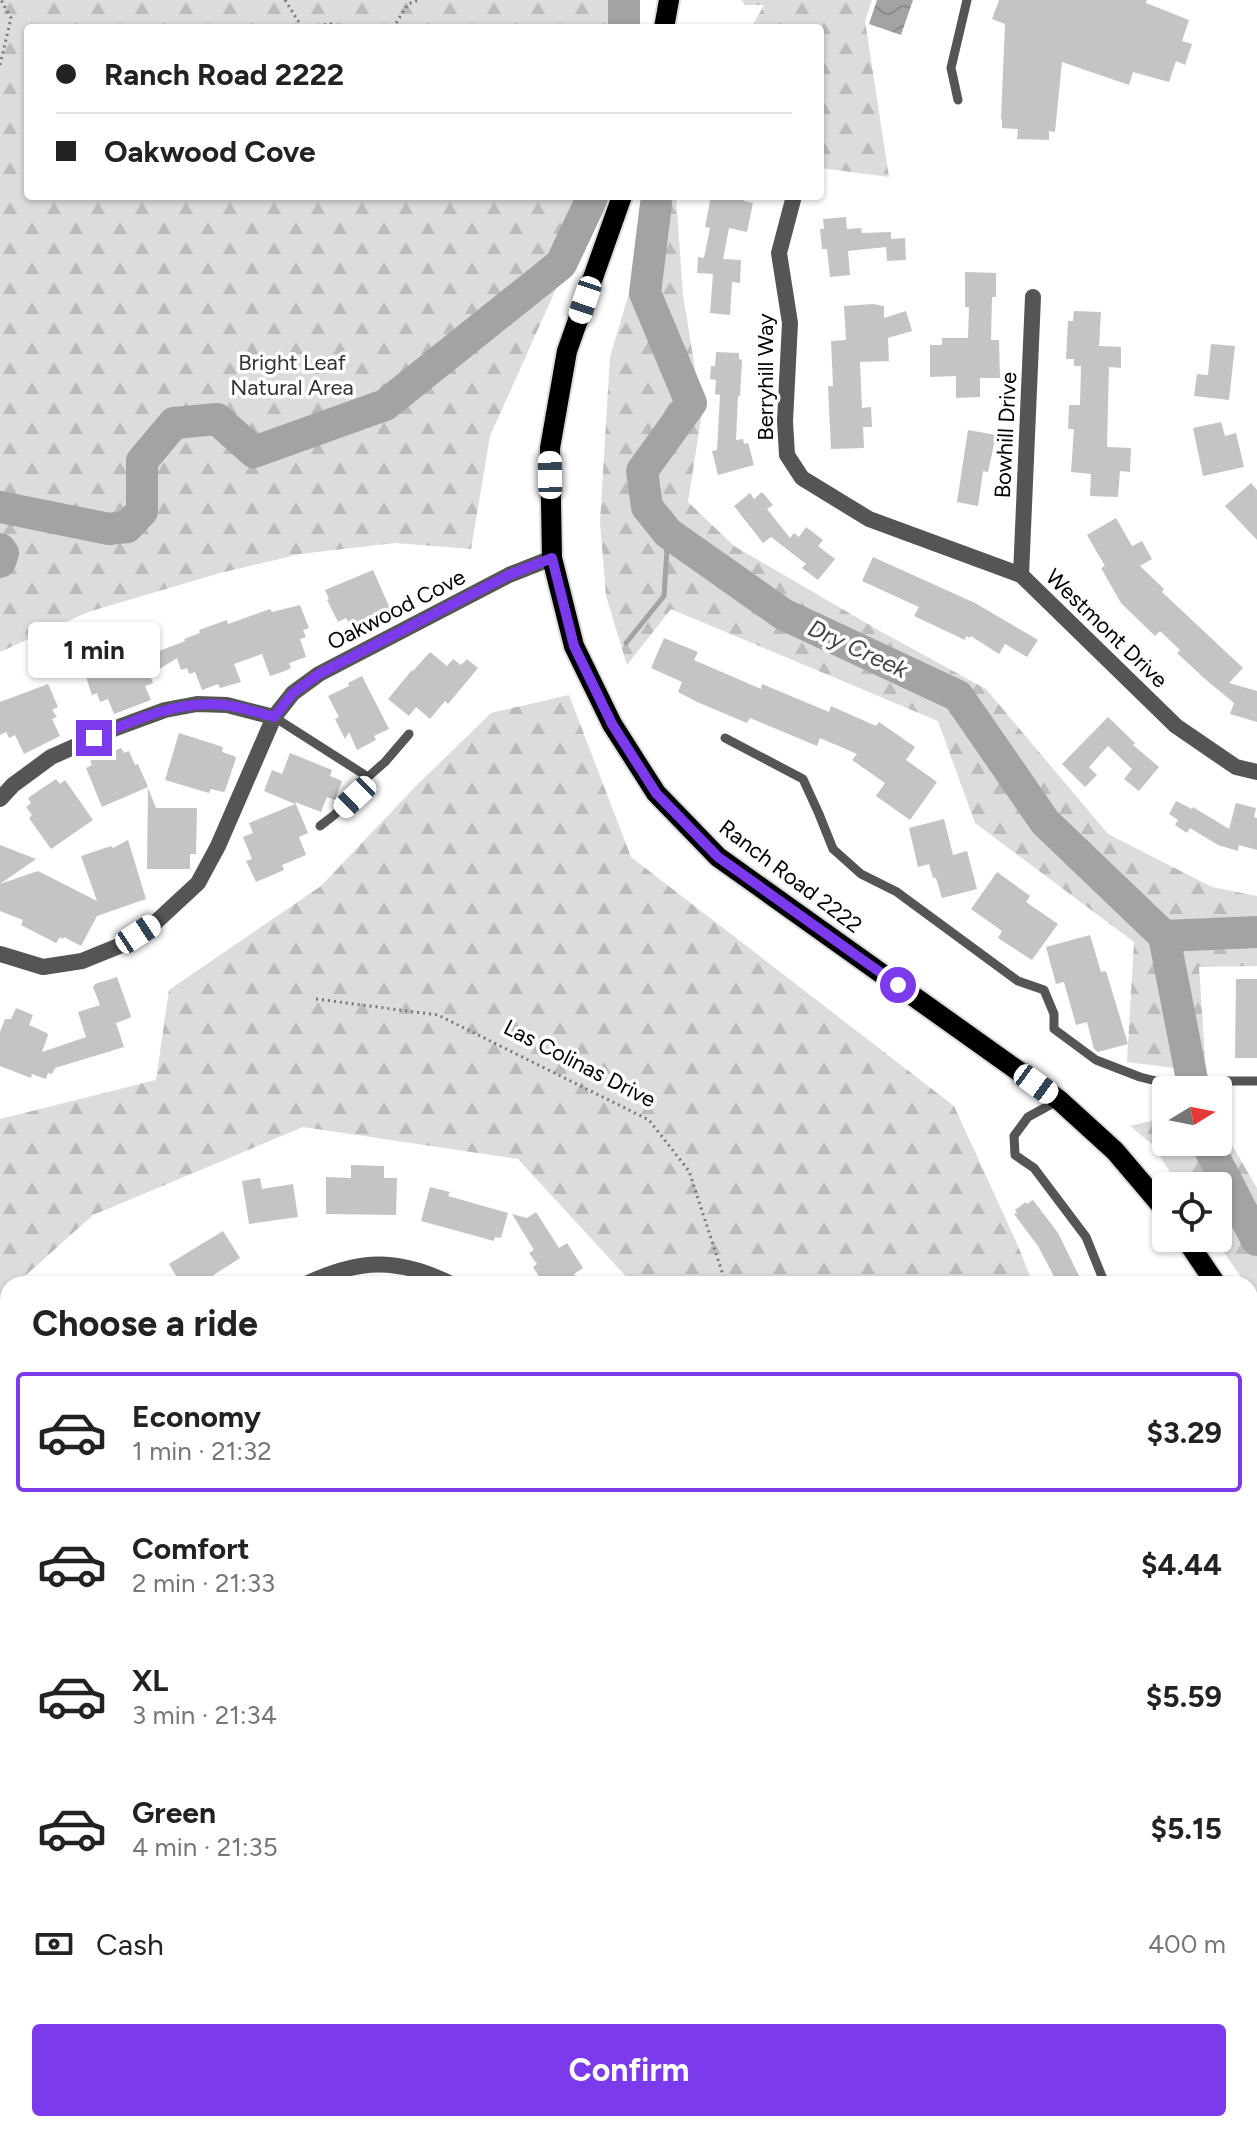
<!DOCTYPE html>
<meta charset="utf-8">
<style>
:root{--surface:#fff;--page:#f6f6f6;--text:#222;--muted:#767676;--line:#e0e0e0;--accent:#7c3aed}
body{margin:0;font-family:Figtree,sans-serif;background:var(--page);color:var(--text);height:100vh;display:flex;flex-direction:column;font-size:30px;white-space:nowrap}
*{box-sizing:border-box;margin:0}
p{font-size:26px;color:var(--muted)}
.icon{flex:none;width:44px;height:44px;fill:none;stroke:currentColor;stroke-width:2;stroke-linecap:round;stroke-linejoin:round}
.map{position:relative;flex:1;overflow:hidden}
.drawer{position:absolute;left:0px;top:1276px;width:1258px;height:856px;display:flex;flex-direction:column;background:var(--surface);border-radius:24px 24px 0 0;box-shadow:0 2px 6px #0004}
.drawer>*{flex:none}
.top-card{position:absolute;left:24px;top:24px;width:800px;height:176px;border-radius:8px;box-shadow:0 2px 6px #0004;display:grid;align-content:center;height:176px;padding:0 32px;background:var(--surface)}
.needle{width:52px;rotate:80deg}
.tools{position:absolute;left:1152px;top:1076px;display:grid;gap:16px}
.tools a{display:grid;place-items:center;width:80px;height:80px;border-radius:8px;background:var(--surface);box-shadow:0 2px 6px #0004;font-size:40px}
.end{position:absolute;width:36px;height:36px;margin:-18px;border:10px solid #7c3aed;background:#fff;box-shadow:0 0 0 4px #fff}
.from{border-radius:50%}
.bubble{position:absolute;height:56px;border-radius:8px;background:var(--surface);box-shadow:0 2px 6px #0004;font-size:26px;font-weight:700;line-height:56px;text-align:center}
.car{position:absolute;width:24px;height:48px;margin:-24px -12px;border-radius:10px;box-shadow:0 0 6px 2px #0007;background:linear-gradient(#fff 24%,#345 0 40%,#fff 0 76%,#345 0 86%,#fff 0)}
.top-card b{display:flex;align-items:center;gap:28px;height:76px;font-size:30px}
.top-card b+b{border-top:2px solid var(--line)}
.top-card i{width:20px;height:20px;background:var(--text)}
ul{padding:0;list-style:none}
li{display:flex;align-items:center;gap:24px;height:120px;margin:0 16px 12px;padding:0 16px;border:4px solid transparent;border-radius:8px}
li div{flex:1}
li b{display:block;font-size:30px}
li em{font-style:normal;font-weight:700}
li.on{border-color:var(--accent)}
li>.icon{width:72px;height:72px;stroke-width:1.5}
h2{padding:0 32px;font-size:36px;line-height:96px}
.pay{display:flex;align-items:center;gap:20px;height:88px;padding:0 32px;font-size:30px}
.pay p{margin-inline-start:auto}
.primary-button{display:flex;gap:16px;margin-top:auto;padding:16px 32px}
.primary-button a{flex:1;height:92px;border-radius:8px;background:var(--accent);color:#fff;font-size:32px;font-weight:700;line-height:92px;text-align:center}
.map>svg:first-child{display:block}
</style>
<div class="map">
<svg width="1257" height="2132" viewBox="0 0 1257 2132">
<defs>
<pattern id="forest-firs" width="22" height="20" patternUnits="userSpaceOnUse" patternTransform="scale(2)"><rect width="22" height="20" fill="#dcdcdc"/><path d="M5 1l3.5 6h-7zM16 11l3.5 6h-7z" fill="#bbb"/></pattern>
<pattern id="water-waves" width="16" height="10" patternUnits="userSpaceOnUse" patternTransform="scale(2)"><rect width="16" height="10" fill="#a3a3a3"/><path d="M0 5q4-4 8 0t8 0" fill="none" stroke="#8b8b8b"/></pattern>
</defs>
<rect width="100%" height="100%" fill="#fff"/>
<!-- forest -->
<g fill="url(#forest-firs)">
<polygon points="0,0 636,0 634,28 28,28 28,196 591,196 556,289 490,436 471,549 395,543 300,554 220,573 88,612 0,652"/>
<polygon points="741,0 872,0 865,21 889,177 820,168 820,28 751,28 764,5 745,5"/>
<polygon points="658,196 676,196 683,295 702,412 688,502 734,546 880,631 986,689 1108,834 1212,887 1257,896 1257,966 1199,967 1206,1072 1127,1062 1134,942 975,823 938,721 671,609 627,665 606,596 600,522 610,357"/>
<polygon points="569,695 631,857 954,1106 1018,1246 1033,1284 633,1284 518,1159 303,1127 93,1215 16,1284 8,1284 8,1292 0,1299 0,1119 156,1080 169,990 321,886 416,786 491,713"/>
<polygon points="1166,1117 1166,1142 1218,1142 1218,1121 1257,1188 1257,1298 1250,1289 1250,1284 1246,1284 1214,1238 1218,1238 1218,1186 1179,1186 1152,1144 1130,1126"/>
<polygon points="1257,1563 1257,1689 1250,1705 1250,1592"/>
<polygon points="1118,2124 1187,2124 1182,2132 1114,2132"/>
</g>
<!-- water -->
<polygon fill="url(#water-waves)" points="877,0 913,0 901,35 869,24"/>
<g fill="none" stroke-linecap="round" stroke-linejoin="round">
<!-- stream -->
<g stroke="#a3a3a3" stroke-width="5">
<polyline points="626,643 664,596 668,533"/>
<polyline points="1250,1638 1257,1629"/>
<polyline points="1111,2132 1113,2125"/>
</g>
<!-- river -->
<g stroke="#a3a3a3" stroke-width="32">
<polyline points="624,0 624,28"/>
<polyline points="656,204 645,293 691,403 642,471 647,507 668,533 783,614 958,696 1045,822 1164,936 1194,1090"/>
<polyline points="0,507 109,529 127,527 142,511 142,461 174,423 217,419 254,452 385,405 561,264 593,196"/>
<polyline points="0,549 3,553 0,562"/>
<polyline points="1164,936 1257,932"/>
<polyline points="1206,1142 1257,1240"/>
</g>
</g>
<!-- building -->
<g fill="#c4c4c4">
<polygon points="999,0 1147,0 1146,3 1189,20 1182,41 1192,44 1185,65 1176,61 1169,82 1133,72 1129,85 1062,62 1055,132 1049,131 1049,140 1017,139 1018,129 1002,128 1002,119 1001,119 1005,24 992,19"/>
<polygon points="711,196 746,196 744,201 753,203 747,232 729,228 723,259 741,260 740,283 732,282 730,315 710,313 713,274 697,273 698,257 704,258 710,228 705,227"/>
<polygon points="846,217 847,229 861,228 862,233 891,232 891,239 905,238 906,260 887,261 886,247 848,251 850,275 830,277 827,249 822,249 820,229 824,229 823,219"/>
<polygon points="965,272 996,273 996,297 992,297 991,340 999,340 1000,378 980,378 980,397 956,398 956,376 930,377 930,345 942,345 942,338 968,338 969,307 965,307"/>
<polygon points="873,304 884,306 884,318 906,311 912,331 888,338 889,361 860,362 862,408 871,407 872,427 863,427 864,448 831,449 828,386 833,386 831,341 846,340 844,306"/>
<polygon points="1074,311 1101,312 1099,346 1121,347 1121,368 1109,367 1107,447 1131,448 1130,472 1120,471 1118,497 1090,496 1091,474 1071,472 1074,429 1068,429 1069,405 1080,405 1081,366 1074,366 1074,359 1066,359 1068,321 1073,321"/>
<polygon points="1211,344 1235,346 1229,400 1194,396 1197,374 1208,375"/>
<polygon points="716,352 739,353 739,359 742,360 740,396 738,396 736,440 743,439 744,444 748,443 754,465 718,475 712,451 717,450 720,395 715,394 716,380 710,379 711,366 715,366"/>
<polygon points="1221,422 1225,436 1236,433 1244,467 1203,476 1193,428"/>
<polygon points="968,430 996,435 988,472 983,471 978,506 957,502"/>
<polygon points="1251,483 1257,490 1257,540 1225,506"/>
<polygon points="762,492 773,505 767,509 790,538 794,533 799,537 806,527 823,540 818,546 835,559 818,580 802,568 806,564 771,537 763,543 734,506 750,493 754,499"/>
<polygon points="1116,518 1132,546 1142,541 1152,559 1140,566 1164,589 1162,592 1243,668 1229,683 1257,691 1257,722 1230,714 1234,703 1199,674 1201,675 1177,653 1180,650 1160,631 1155,636 1121,603 1101,568 1105,566 1087,535"/>
<polygon points="873,557 975,603 1038,640 1027,657 1005,644 999,654 971,636 970,638 966,636 965,640 914,616 919,607 862,581"/>
<polygon points="373,570 391,611 376,618 378,620 369,627 370,629 356,634 346,618 338,622 327,600 329,599 325,590"/>
<polygon points="300,605 309,628 303,630 306,637 300,639 306,657 289,663 291,668 285,671 270,676 262,654 234,664 241,682 220,688 218,684 202,690 195,672 189,674 187,668 181,670 177,658 150,675 153,683 145,686 151,700 114,714 108,699 100,702 97,693 92,695 84,671 147,648 149,655 185,641 184,639 200,633 199,630 227,620 228,624 270,609 272,612"/>
<polygon points="664,638 698,652 694,660 761,689 762,684 829,712 831,706 876,726 879,722 915,747 906,760 937,782 910,820 876,796 885,783 852,760 857,754 820,738 817,746 750,718 747,723 697,702 678,692 682,682 651,668"/>
<polygon points="430,652 447,666 453,659 461,665 467,659 478,668 448,704 445,701 430,719 416,707 409,716 388,699 412,670 413,671"/>
<polygon points="362,676 389,729 374,736 376,740 357,750 349,732 345,739 335,719 339,717 328,696 349,686 348,683"/>
<polygon points="48,684 58,707 52,710 57,717 52,719 60,736 24,754 15,735 9,738 6,732 0,735 0,702"/>
<polygon points="1108,717 1135,743 1133,745 1159,767 1139,791 1124,779 1132,769 1108,746 1089,767 1097,775 1085,787 1062,764"/>
<polygon points="179,733 223,747 222,752 234,756 236,758 225,791 223,792 211,789 209,793 165,780"/>
<polygon points="121,748 124,753 129,751 135,765 138,764 148,787 102,807 86,768 92,765 90,761"/>
<polygon points="290,753 332,770 330,776 342,781 335,800 327,797 321,812 295,802 308,833 299,837 306,855 282,865 284,870 256,882 246,861 252,859 243,837 253,833 249,823 295,804 264,791 272,770 282,774"/>
<polygon points="56,779 60,784 65,780 93,820 51,849 29,818 32,815 26,807 31,803 28,798"/>
<polygon points="148,788 156,808 197,808 196,854 190,854 190,869 147,869"/>
<polygon points="1176,801 1192,809 1193,807 1229,829 1236,803 1256,808 1254,817 1257,818 1257,850 1239,845 1238,851 1218,845 1190,828 1187,833 1175,825 1178,820 1169,814"/>
<polygon points="944,819 953,855 967,851 977,889 942,898 936,878 933,878 929,864 918,867 909,828"/>
<polygon points="128,840 146,899 97,916 81,946 64,937 63,939 60,937 56,943 21,925 23,920 0,911 0,884 38,871 97,901 81,856 111,846 113,848"/>
<polygon points="0,845 36,859 0,884"/>
<polygon points="997,872 1030,896 1026,902 1058,924 1032,960 998,938 1002,931 971,909"/>
<polygon points="1090,935 1101,972 1106,971 1128,1044 1098,1052 1094,1049 1087,1022 1076,1025 1064,982 1056,984 1046,947"/>
<polygon points="117,977 131,1016 130,1018 116,1023 124,1047 55,1068 52,1074 48,1073 46,1079 32,1074 31,1078 0,1066 0,1032 5,1019 11,1019 16,1008 33,1015 29,1025 47,1033 48,1035 42,1052 86,1037 78,1012 100,1005 93,987 95,984"/>
<polygon points="1236,979 1257,979 1257,1058 1235,1058"/>
<polygon points="351,1165 384,1166 384,1178 397,1178 396,1215 326,1214 326,1177 351,1178"/>
<polygon points="260,1178 262,1189 293,1184 298,1217 249,1224 242,1181"/>
<polygon points="430,1187 450,1192 448,1196 508,1213 501,1238 495,1237 494,1241 421,1221"/>
<polygon points="1033,1200 1058,1233 1083,1284 1058,1284 1038,1246 1014,1214 1017,1213 1015,1210 1026,1202 1027,1204"/>
<polygon points="536,1212 559,1248 567,1243 583,1268 574,1274 581,1284 544,1284 533,1267 537,1264 529,1253 534,1250 512,1214 527,1218"/>
<polygon points="223,1231 240,1258 209,1278 213,1284 181,1284 169,1264"/>
</g>
<g fill="none" stroke-linecap="round" stroke-linejoin="round">
<!-- primary casing -->
<g stroke="#dbdbdb" stroke-width="24">
<g id="primary">
<polyline points="664,28 669,0"/>
<polyline points="622,196 567,351 550,448 552,558 574,646 612,724 656,793 718,857 1059,1100 1115,1151 1166,1211"/>
<polyline points="1185,1238 1216,1284"/>
<polyline points="1250,1335 1257,1345"/>
<polyline points="1250,1774 1257,1758"/>
<polyline points="1080,2132 1084,2124"/>
</g>
</g>
<!-- path -->
<g stroke="#777" stroke-width="3" stroke-dasharray="2 4" stroke-linecap="butt">
<polyline points="285,0 302,27 331,24 351,28"/>
<polyline points="393,28 408,4 419,0"/>
<polyline points="0,65 11,18 1,0"/>
<polyline points="316,999 438,1015 649,1120 689,1171 726,1284"/>
<polyline points="914,1282 915,1284"/>
</g>
<!-- lane -->
<g stroke="#555" stroke-width="9">
<polyline points="958,100 951,68 967,0"/>
<polyline points="274,717 368,777 385,762 409,734"/>
<polyline points="725,738 803,779 819,814 833,849 861,874 897,892 1018,981 1044,990 1054,1014 1054,1029 1096,1060 1140,1077 1156,1081 1257,1081"/>
<path d="M320 826C340 812 354 798 368 777"/>
<polyline points="1059,1100 1028,1117 1014,1136 1015,1155 1034,1168 1086,1237 1105,1284"/>
</g>
<!-- street -->
<g stroke="#555" stroke-width="16">
<polyline points="794,196 779,253 790,323 785,421 787,455 802,478 869,519 1021,575 1176,726 1236,767 1257,772"/>
<polyline points="1021,575 1033,297"/>
<polyline points="274,717 293,693 319,674 509,575 552,558"/>
<polyline points="0,799 13,785 51,757 116,728 165,710 197,704 227,705 274,717 218,846 198,883 157,921 119,946 82,961 43,967 0,954"/>
<path d="M306 1284C359 1259 397 1257 451 1284"/>
<polyline points="0,1517 8,1520"/>
<polyline points="0,1664 8,1637"/>
<polyline points="1250,1947 1257,1929"/>
<polyline points="1250,2118 1256,2132"/>
<polyline points="763,2124 766,2132"/>
<polyline points="98,2132 106,2124"/>
<polyline points="433,2132 439,2124"/>
</g>
<!-- primary -->
<use href="#primary" stroke="#000" stroke-width="20"/>
</g>
<g fill="none" stroke-linecap="round" stroke-linejoin="round">
<!-- route -->
<path stroke="#7c3aed" stroke-width="10" d="M94 738C136 719 179 700 225 705 241 707 258 713 274 717L293 693 319 674 509 575 552 558 574 646 612 724 656 793 718 857 898 985"/>
</g>
<g text-anchor="middle" stroke-width="7" stroke-linejoin="round" paint-order="stroke">
<!-- park labels -->
<g font-size="22" fill="#333" stroke="#fff">
<text x="292" y="370">Bright Leaf<tspan x="292" dy="25">Natural Area</tspan></text>
</g>
<!-- street labels -->
<g font-size="22" fill="#000" stroke="#fff">
<text transform="translate(765 377) rotate(-90)" y="8">Berryhill Way</text>
<text transform="translate(1005 435) rotate(-87)" y="8">Bowhill Drive</text>
<text transform="translate(396 609) rotate(-27)" y="8">Oakwood Cove</text>
<text transform="translate(1107 628) rotate(44)" y="8">Westmont Drive</text>
<text transform="translate(791 876) rotate(37)" y="8">Ranch Road 2222</text>
<text transform="translate(580 1063) rotate(27)" y="8">Las Colinas Drive</text>
</g>
<!-- water labels -->
<g font-size="24" font-style="italic" fill="#444" stroke="#fff">
<text transform="translate(858 649) rotate(25)" y="8">Dry Creek</text>
</g>
</g>
</svg>
<div class="tools">
<a><svg class="needle" viewBox="-14 -14 28 28"><path d="M0-13l5 13h-10z" fill="#e53935"/><path d="M0 13l5-13h-10z" fill="#767676"/></svg></a>
<a><svg class="icon" aria-label="locate" viewBox="0 0 24 24"><circle cx="12" cy="12" r="6"/><path d="M12 2v4M12 18v4M2 12h4M18 12h4"/></svg></a>
</div>
<i class="end from" style="left:898px;top:985px"></i>
<i class="end" style="left:94px;top:738px"></i>
<div class="bubble" style="left:28px;top:622px;width:132px">1 min</div>
<i class="car" style="left:585px;top:300px;rotate:199deg"></i>
<i class="car" style="left:550px;top:475px;rotate:359deg"></i>
<i class="car" style="left:355px;top:797px;rotate:226deg"></i>
<i class="car" style="left:138px;top:934px;rotate:57deg"></i>
<i class="car" style="left:1036px;top:1084px;rotate:126deg"></i>
<div class="top-card">
<b><i class="from"></i>Ranch Road 2222</b>
<b><i></i>Oakwood Cove</b>
</div>
<section class="drawer">
<h2>Choose a ride</h2>
<ul>
<li class="on"><svg class="icon" aria-label="car" viewBox="0 0 24 24"><path d="M5 17H2v-5l4-1 3-4h7l3 4 3 1v5h-3M9 17h6M6 11h13"/><circle cx="7" cy="17" r="2"/><circle cx="17" cy="17" r="2"/></svg><div><b>Economy</b><p>1 min · 21:32</p></div><em>$3.29</em></li>
<li><svg class="icon" aria-label="car" viewBox="0 0 24 24"><path d="M5 17H2v-5l4-1 3-4h7l3 4 3 1v5h-3M9 17h6M6 11h13"/><circle cx="7" cy="17" r="2"/><circle cx="17" cy="17" r="2"/></svg><div><b>Comfort</b><p>2 min · 21:33</p></div><em>$4.44</em></li>
<li><svg class="icon" aria-label="car" viewBox="0 0 24 24"><path d="M5 17H2v-5l4-1 3-4h7l3 4 3 1v5h-3M9 17h6M6 11h13"/><circle cx="7" cy="17" r="2"/><circle cx="17" cy="17" r="2"/></svg><div><b>XL</b><p>3 min · 21:34</p></div><em>$5.59</em></li>
<li><svg class="icon" aria-label="car" viewBox="0 0 24 24"><path d="M5 17H2v-5l4-1 3-4h7l3 4 3 1v5h-3M9 17h6M6 11h13"/><circle cx="7" cy="17" r="2"/><circle cx="17" cy="17" r="2"/></svg><div><b>Green</b><p>4 min · 21:35</p></div><em>$5.15</em></li>
</ul>
<div class="pay"><svg class="icon" aria-label="cash" viewBox="0 0 24 24"><path d="M3 7h18v10H3z"/><circle cx="12" cy="12" r="2"/></svg>Cash<p>400 m</p></div>
<div class="primary-button"><a>Confirm</a></div>
</section>
</div>
